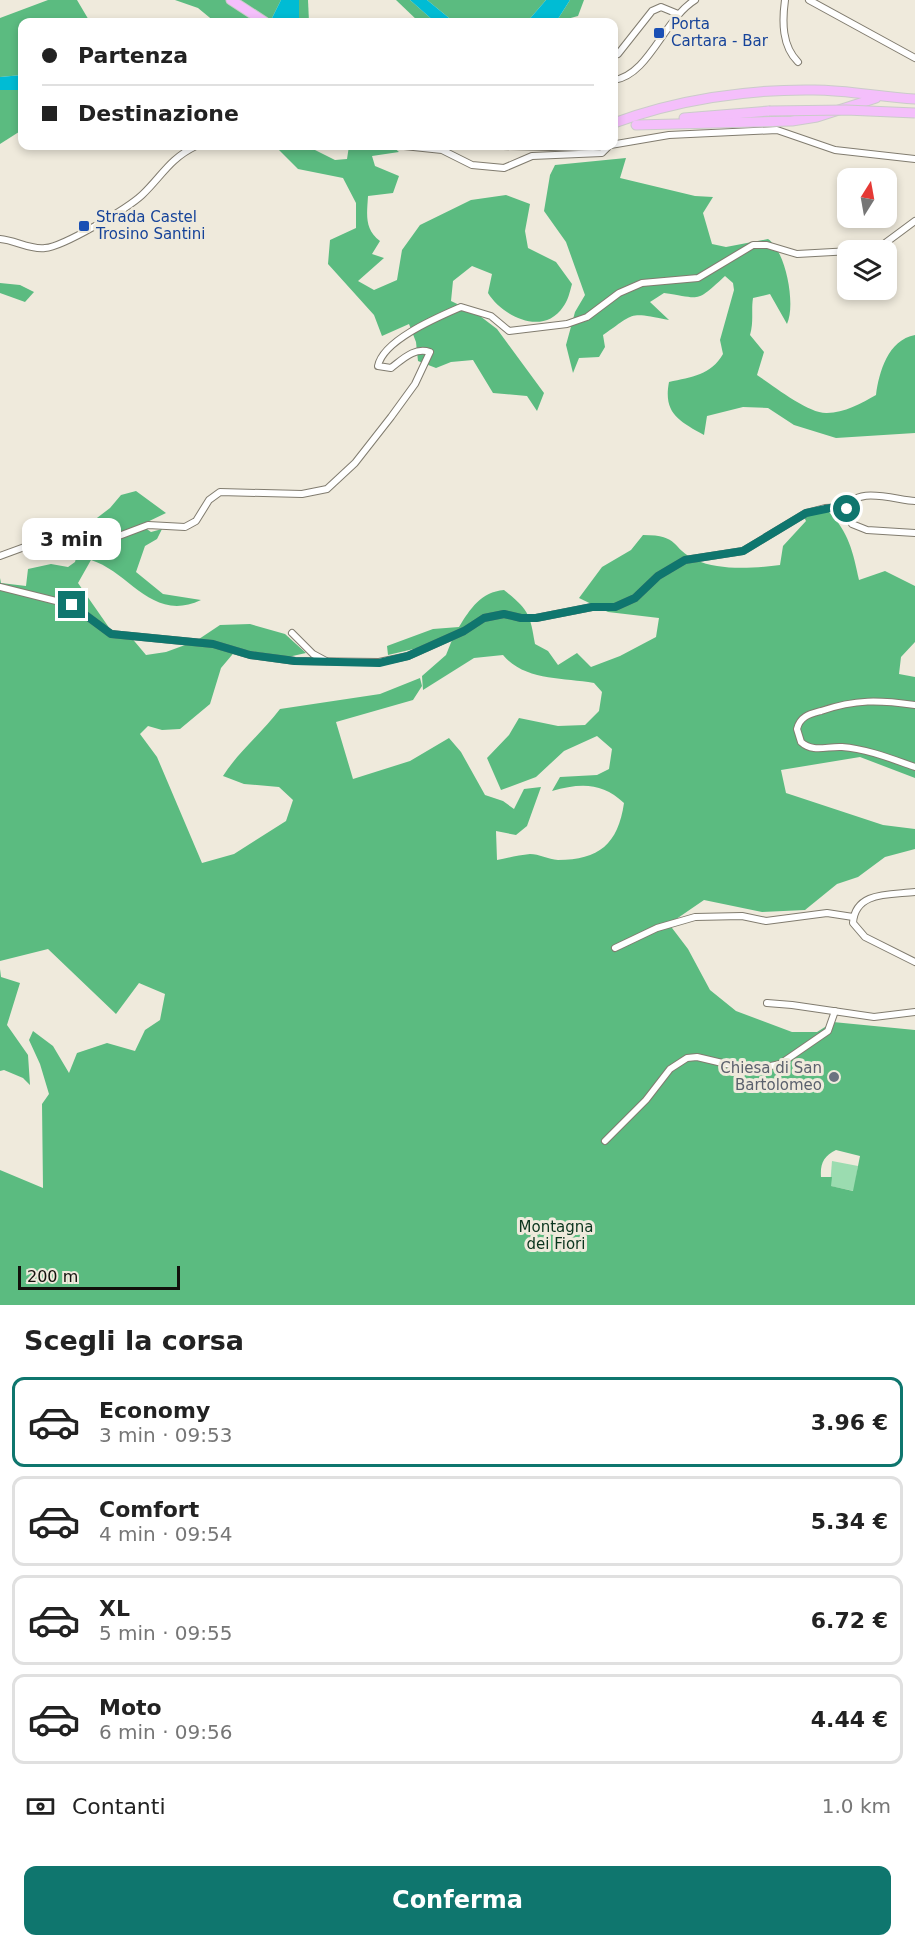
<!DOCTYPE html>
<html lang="it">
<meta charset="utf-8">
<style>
:root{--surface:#fff;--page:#f2f2f2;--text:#222;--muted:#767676;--line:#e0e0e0;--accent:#0f766e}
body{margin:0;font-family:"DejaVu Sans",sans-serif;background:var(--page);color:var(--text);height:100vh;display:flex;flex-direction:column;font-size:22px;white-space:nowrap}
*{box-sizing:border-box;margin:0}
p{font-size:20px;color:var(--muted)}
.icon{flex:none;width:33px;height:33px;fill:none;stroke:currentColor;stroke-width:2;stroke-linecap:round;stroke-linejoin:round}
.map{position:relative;height:1305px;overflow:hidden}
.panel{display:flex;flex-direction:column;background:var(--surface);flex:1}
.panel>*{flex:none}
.hud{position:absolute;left:18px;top:18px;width:600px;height:132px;border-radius:12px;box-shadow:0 3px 9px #0003;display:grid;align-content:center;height:132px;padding:0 24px;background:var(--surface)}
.needle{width:39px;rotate:11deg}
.buttons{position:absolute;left:837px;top:168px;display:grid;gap:12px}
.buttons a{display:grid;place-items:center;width:60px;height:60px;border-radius:12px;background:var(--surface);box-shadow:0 3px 9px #0003;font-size:30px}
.scale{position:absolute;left:18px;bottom:15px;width:162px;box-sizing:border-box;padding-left:6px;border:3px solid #12110c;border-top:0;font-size:16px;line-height:21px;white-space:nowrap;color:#12110c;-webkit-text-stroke:4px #efeadc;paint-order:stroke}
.end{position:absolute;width:27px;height:27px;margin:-14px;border:8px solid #0f766e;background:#fff;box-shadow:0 0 0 3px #fff}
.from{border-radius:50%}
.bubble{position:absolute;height:42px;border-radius:12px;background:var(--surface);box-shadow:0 3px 9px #0003;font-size:20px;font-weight:600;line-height:42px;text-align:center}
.hud b{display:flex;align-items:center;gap:21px;height:57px;font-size:22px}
.hud b+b{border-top:2px solid var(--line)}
.hud i{width:15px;height:15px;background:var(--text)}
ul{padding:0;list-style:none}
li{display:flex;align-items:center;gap:18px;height:90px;margin:0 12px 9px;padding:0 12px;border:3px solid var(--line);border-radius:12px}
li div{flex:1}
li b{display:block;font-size:22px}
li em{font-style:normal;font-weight:600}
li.selected{border-color:var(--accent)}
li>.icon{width:54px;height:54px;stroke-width:1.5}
h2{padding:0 24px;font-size:27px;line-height:72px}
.pay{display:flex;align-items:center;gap:15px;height:66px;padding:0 24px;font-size:22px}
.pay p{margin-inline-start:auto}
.button{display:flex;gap:12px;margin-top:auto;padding:12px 24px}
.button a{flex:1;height:69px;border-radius:12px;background:var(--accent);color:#fff;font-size:24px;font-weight:600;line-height:69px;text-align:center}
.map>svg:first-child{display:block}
</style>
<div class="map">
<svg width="915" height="1305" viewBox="0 0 915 1305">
<rect width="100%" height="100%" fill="#efeadc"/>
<!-- green -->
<polygon fill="#9bdcb0" points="832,1161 858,1166 854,1191 830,1186"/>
<!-- forest -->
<g fill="#5bbb80" fill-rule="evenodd">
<polygon points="48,0 77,0 90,22 22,22 22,75 0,77 0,18"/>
<polygon points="175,0 281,0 270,22 215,22 198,8"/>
<polygon points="299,0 308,0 309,22 299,22"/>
<polygon points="396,0 410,0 435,22 419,22"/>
<polygon points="427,0 546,0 527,22 454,22"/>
<polygon points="570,0 584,0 578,16 556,22"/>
<polygon points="0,90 22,90 22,130 0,144"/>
<path d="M279 146H307L335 160 347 159 349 146H392L399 152 372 156 375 166 399 176 393 193 368 196C367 214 364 229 380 241L372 254 384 258 358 281 374 290 397 280 402 250 420 225 471 200 506 195 530 204 525 231 528 248 556 262 572 284C570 291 568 301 563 307 543 337 502 316 488 293L492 274 472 266 453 281 451 301 476 313 497 329 544 393 537 411 527 396 493 393 473 360 451 362 436 368 418 361 416 342 409 324 382 336 374 315 328 264 330 240 356 228V203L343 178 298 169 279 150Z"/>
<path d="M626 158 620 178 695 196 713 197 703 213 712 244 726 247 768 239C786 251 796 305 787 324L770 294 753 298C751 311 754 321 750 335L764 352 757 375C772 385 809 414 827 413 844 413 862 403 876 395 879 372 888 340 915 335V433L836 438 794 425 768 408 743 407 707 416 704 435C679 421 663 413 669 382 692 377 711 375 723 354L720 340 734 290 733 283 725 276C695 304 701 298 664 293L650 302 669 320C628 312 636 312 603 335L605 347 599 357 579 358 573 373 566 345 575 312 585 295 566 242 544 211 550 175 555 165Z"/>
<polygon points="0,283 20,285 34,292 25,302 0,293"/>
<path d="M136 491 166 513 141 525 151 532 162 529 157 539 145 546 136 572 163 594 201 600C152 623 130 572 91 560L78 583 110 629 130 636 146 655 166 652 196 641 220 625 250 624 285 634 306 653 288 657 237 649 221 668 210 704 180 729 162 730 148 726 140 734 157 757 202 863 234 854 286 821 293 800 279 787 244 784 223 776C239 751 262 733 280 709L380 694 420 678 422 686 413 700 336 722 353 779 410 761 449 738 461 752 485 795 503 801 514 809 524 789 541 787 527 826 516 835 496 831 497 860C507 858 519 855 530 854 539 854 548 859 558 860 599 860 618 844 624 803 602 782 580 783 552 791L560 777 597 775 609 769 612 749 597 736 564 751 536 777 501 790 487 758 509 735 519 718 558 726 585 725 599 711 602 692 594 683C562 677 525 681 503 655L474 658 423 690 422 676 446 655 452 640 388 655 387 646 433 629 459 627C470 609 481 592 504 590 529 610 530 614 535 644L548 651 558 665 577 653 591 667 620 656 656 637 659 618 608 612 579 598 602 567 631 550 643 535C681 535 670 548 696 560 719 571 756 568 780 565L783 546 806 521 804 517 828 511C849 532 853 552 859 580L885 571 915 586V642L901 657 899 674 915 677V778L860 757 781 770 786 793 883 825 915 829V849L885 857 858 877 837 884 805 910 762 912 704 900 669 924 688 949 710 990 736 1011 792 1032H817L833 1022 915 1030V1305H0V1170L43 1188 42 1104 49 1094 40 1064 29 1040 33 1031 53 1046 69 1073 77 1053 107 1043 135 1051 145 1030 160 1020 165 994 139 983 116 1014 48 949 0 961V578L1 583 26 586 28 569 51 564 68 567 75 562 80 543 93 521 110 508 121 495ZM836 1150 860 1156 853 1191 831 1186 832 1177H821C820 1163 824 1156 836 1150Z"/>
<polygon points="0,969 1,977 20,983 7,1025 28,1055 30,1085 23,1078 4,1070 0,1071"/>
</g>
<!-- water -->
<g fill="#00bcd4">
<polygon points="281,0 299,0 299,22 270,22"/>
<polygon points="410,0 427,0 454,22 435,22"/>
<polygon points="546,0 570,0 556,22 527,22"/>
<polygon points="22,75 22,90 0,90 0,77"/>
</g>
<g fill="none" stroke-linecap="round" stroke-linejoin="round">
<!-- minor casing -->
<g stroke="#817c6f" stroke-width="8">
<g id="minor">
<path d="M785 0C782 22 782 46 798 62"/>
<polyline points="809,0 915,58"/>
<polyline points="618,54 652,11 661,7 678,14"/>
<path d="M614 80C649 75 664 19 695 0"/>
<polyline points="404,146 442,150 472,165 504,168 532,156 602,153 608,147"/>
<polyline points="503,146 593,148 669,135 777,130 835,150 915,159"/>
<path d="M0 239C15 240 30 250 45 248 63 247 128 208 142 195 162 176 169 159 196 146"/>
<path d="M915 501C895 500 851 484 847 512L852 524 867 530 915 533"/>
<path d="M0 556 30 545 69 556 92 552 111 539 148 525 185 527 196 521 209 500 220 492 302 494 327 489 355 463 391 417 415 384 430 352C414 347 403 359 391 368L378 366C383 340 438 317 461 307L491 316 509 331 567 324 587 317 619 293 642 283 698 278 753 245H767L797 254 869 250 884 244 915 221"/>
<polyline points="0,587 72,605 111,634 213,644 250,655 295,661 379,662 408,656 464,631 484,618 504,614 521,618 536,618 592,607 615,607 635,598 658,576 685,560 743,551 806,513 825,508 848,507"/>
<polyline points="292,633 313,654 326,661"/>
<path d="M915 705C879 700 856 699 821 711 810 714 800 716 797 729L801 742C813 753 827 746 842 747 867 749 892 759 915 767"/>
<path d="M915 892C890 895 855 891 853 923L865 937 915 962"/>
<polyline points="615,948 657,928 695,917 742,916 766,921 827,913 853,917"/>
<polyline points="767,1003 792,1005 874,1017 915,1012"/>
<polyline points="605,1141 646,1100 670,1069 687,1058 697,1057 752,1070 780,1064 828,1031 835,1011"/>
</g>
</g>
<!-- highway casing -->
<g stroke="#cbcbca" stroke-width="11">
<g id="highway">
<polyline points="231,0 265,22"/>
<polyline points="684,118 769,111"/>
<path d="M614 123C676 100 747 89 814 90 847 90 881 97 915 99"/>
<polyline points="636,125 792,121 817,117 876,98"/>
</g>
</g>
<!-- minor -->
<use href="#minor" stroke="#fff" stroke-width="6"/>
<!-- highway -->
<use href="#highway" stroke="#f4bffb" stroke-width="9"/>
<!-- highway-bridge casing -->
<g stroke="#cbcbca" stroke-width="11" stroke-linecap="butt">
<polyline id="highway-bridge" points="769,111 846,110 915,113"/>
</g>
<!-- highway-bridge -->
<use href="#highway-bridge" stroke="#f4bffb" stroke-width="9"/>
</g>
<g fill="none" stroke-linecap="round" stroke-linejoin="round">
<!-- route -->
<polyline stroke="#0f766e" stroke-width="8" points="72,605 111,634 213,644 250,655 295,661 379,663 408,656 464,631 484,618 504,614 521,618 536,618 592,607 615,607 635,598 658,576 685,560 743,551 806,513 840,506 847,509"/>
</g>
<!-- markers -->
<g fill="#1a4fb4" stroke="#efeadc" stroke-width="2">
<rect x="653" y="27" width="12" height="12" rx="3"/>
<rect x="78" y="220" width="12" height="12" rx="3"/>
</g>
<circle fill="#6b7280" stroke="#efeadc" stroke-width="2" cx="834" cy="1077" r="6"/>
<g text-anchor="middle" stroke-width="6" stroke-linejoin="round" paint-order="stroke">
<!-- transit labels -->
<g font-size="15" fill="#164399" stroke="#efeadc" text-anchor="start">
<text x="671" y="29">Porta<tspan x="671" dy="17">Cartara - Bar</tspan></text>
<text x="96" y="222">Strada Castel<tspan x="96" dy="17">Trosino Santini</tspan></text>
</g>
<!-- worship labels -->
<g font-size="15" fill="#5b616d" stroke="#efeadc" text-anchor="end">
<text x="822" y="1073">Chiesa di San<tspan x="822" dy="17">Bartolomeo</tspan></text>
</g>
<!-- park labels -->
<g font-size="15" fill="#0a341d" stroke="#efeadc">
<text x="556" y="1232">Montagna<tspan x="556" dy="17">dei Fiori</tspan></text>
</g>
</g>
</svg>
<div class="buttons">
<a><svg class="needle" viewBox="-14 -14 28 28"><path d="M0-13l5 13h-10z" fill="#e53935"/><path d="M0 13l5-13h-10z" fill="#767676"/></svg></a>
<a><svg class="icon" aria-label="layers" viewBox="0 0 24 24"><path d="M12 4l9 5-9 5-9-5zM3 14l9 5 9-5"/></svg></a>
</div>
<div class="scale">200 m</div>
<i class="end from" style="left:847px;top:509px"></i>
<i class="end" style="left:72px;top:605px"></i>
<div class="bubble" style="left:22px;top:518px;width:99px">3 min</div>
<div class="hud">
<b><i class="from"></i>Partenza</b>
<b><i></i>Destinazione</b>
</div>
</div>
<section class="panel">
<h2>Scegli la corsa</h2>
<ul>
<li class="selected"><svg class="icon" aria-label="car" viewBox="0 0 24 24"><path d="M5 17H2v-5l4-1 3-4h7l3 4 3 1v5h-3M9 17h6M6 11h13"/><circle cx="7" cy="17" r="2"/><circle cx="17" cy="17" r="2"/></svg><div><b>Economy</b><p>3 min · 09:53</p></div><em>3.96 €</em></li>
<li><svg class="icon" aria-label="car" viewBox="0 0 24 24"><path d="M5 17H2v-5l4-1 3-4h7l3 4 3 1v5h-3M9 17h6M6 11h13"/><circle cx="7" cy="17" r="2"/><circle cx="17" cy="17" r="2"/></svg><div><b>Comfort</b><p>4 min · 09:54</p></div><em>5.34 €</em></li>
<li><svg class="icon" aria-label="car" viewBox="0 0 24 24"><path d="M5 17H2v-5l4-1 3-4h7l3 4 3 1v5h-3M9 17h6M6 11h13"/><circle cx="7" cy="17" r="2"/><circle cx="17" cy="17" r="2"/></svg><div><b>XL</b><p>5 min · 09:55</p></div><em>6.72 €</em></li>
<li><svg class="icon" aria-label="car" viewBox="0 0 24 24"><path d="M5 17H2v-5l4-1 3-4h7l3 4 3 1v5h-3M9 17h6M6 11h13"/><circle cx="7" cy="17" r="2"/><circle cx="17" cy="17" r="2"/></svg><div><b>Moto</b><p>6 min · 09:56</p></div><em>4.44 €</em></li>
</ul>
<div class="pay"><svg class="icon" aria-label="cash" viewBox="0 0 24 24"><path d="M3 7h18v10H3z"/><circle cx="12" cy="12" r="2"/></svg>Contanti<p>1.0 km</p></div>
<div class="button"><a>Conferma</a></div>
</section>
